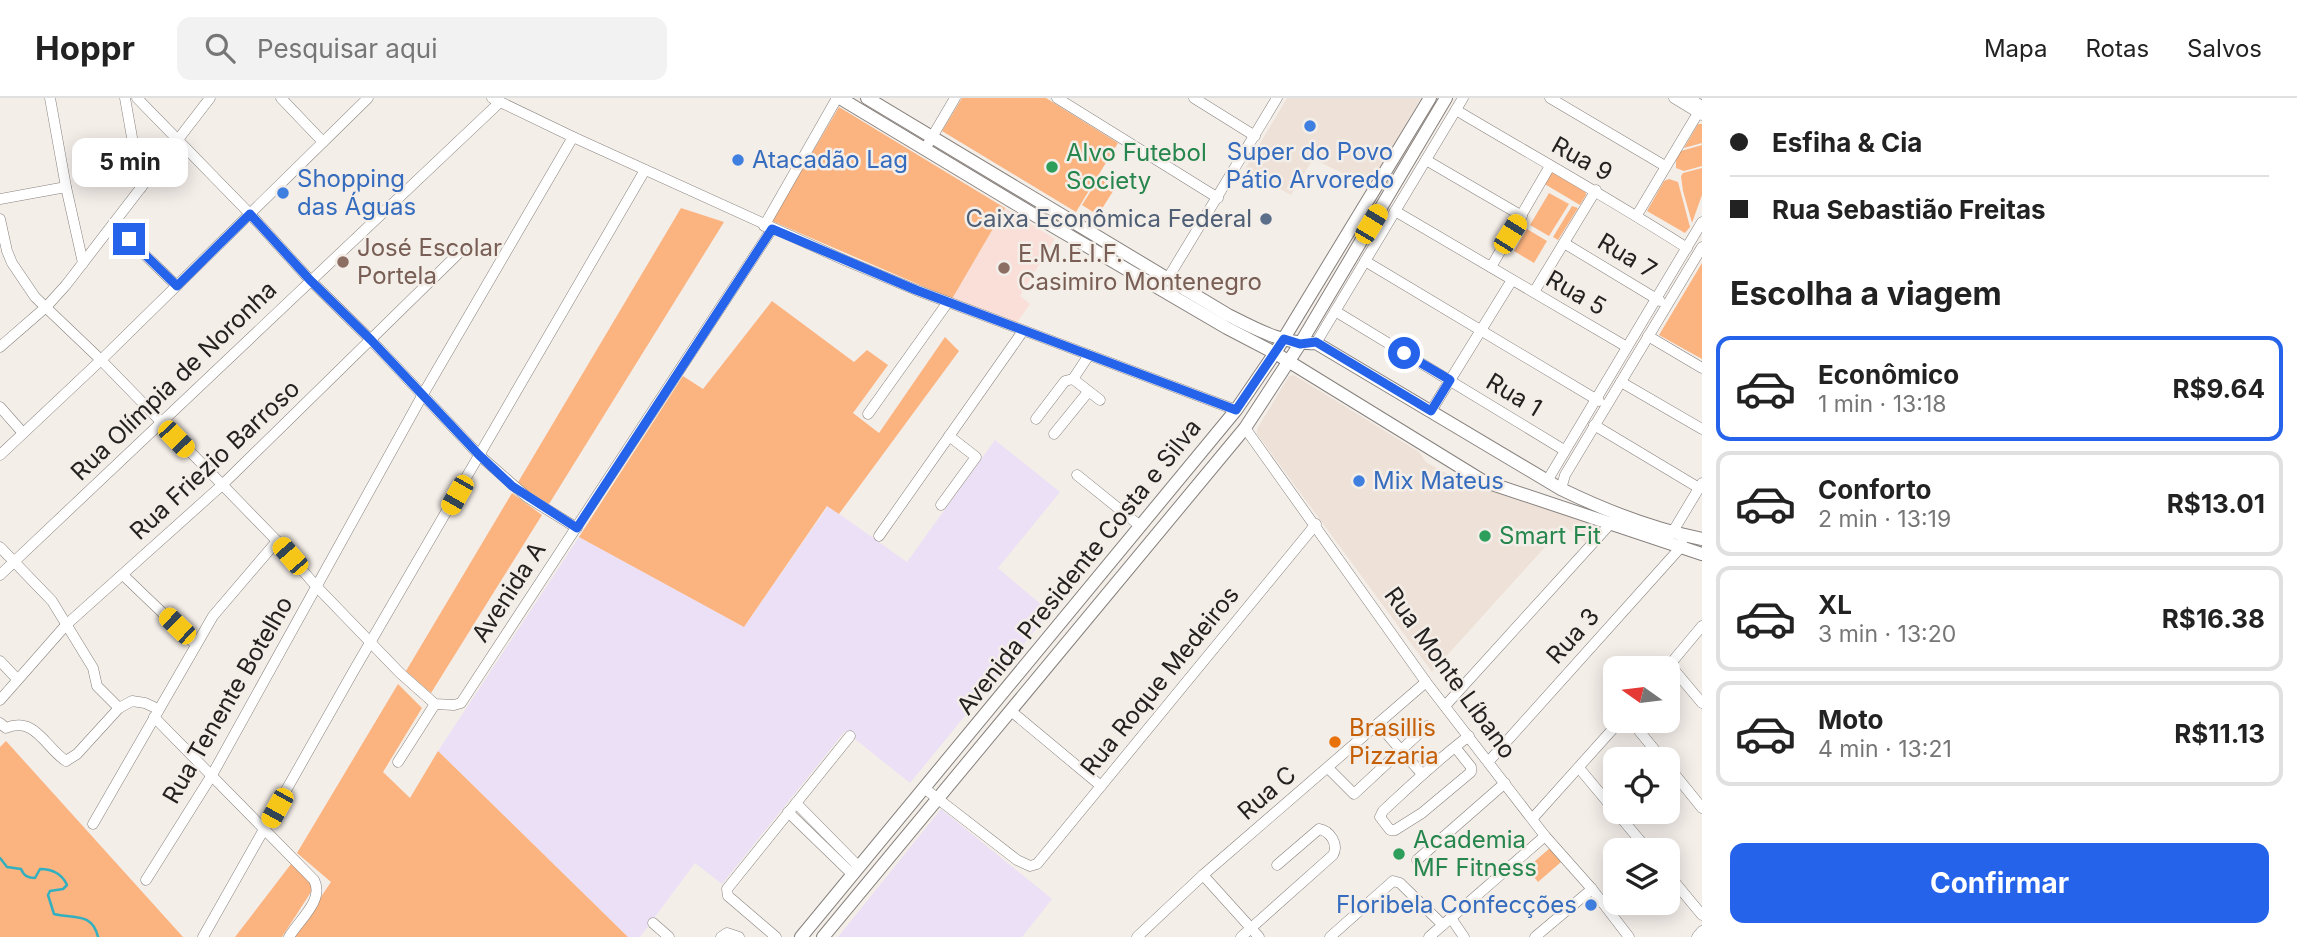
<!DOCTYPE html>
<html lang="pt">
<meta charset="utf-8">
<style>
:root{--surface:#fff;--page:#f2f2f2;--text:#222;--muted:#767676;--line:#e0e0e0;--accent:#2563eb}
body{margin:0;font-family:Inter,sans-serif;background:var(--page);color:var(--text);height:100vh;display:flex;flex-direction:column;font-size:26px;white-space:nowrap}
*{box-sizing:border-box;margin:0}
p{font-size:23px;color:var(--muted)}
.icon{flex:none;width:38px;height:38px;fill:none;stroke:currentColor;stroke-width:2;stroke-linecap:round;stroke-linejoin:round}
.map{position:relative;flex:1;overflow:hidden}
.panel{display:flex;flex-direction:column;background:var(--surface);width:595px}
.panel>*{flex:none}
.guide{display:grid;align-content:center;height:154px;padding:0 28px;background:var(--surface)}
.needle{width:46px;rotate:284deg}
.controls{position:absolute;left:1603px;top:558px;display:grid;gap:14px}
.controls a{display:grid;place-items:center;width:77px;height:77px;border-radius:14px;background:var(--surface);box-shadow:0 4px 18px #0003;font-size:35px}
.end{position:absolute;width:32px;height:32px;margin:-16px;border:9px solid #2563eb;background:#fff;box-shadow:0 0 0 4px #fff}
.from{border-radius:50%}
.bubble{position:absolute;height:49px;border-radius:14px;background:var(--surface);box-shadow:0 4px 18px #0003;font-size:23px;font-weight:700;line-height:49px;text-align:center}
.car{position:absolute;width:21px;height:42px;margin:-21px -10px;border-radius:9px;box-shadow:0 0 5px 2px #0007;background:linear-gradient(#f5c518 24%,#345 0 40%,#f5c518 0 76%,#345 0 86%,#f5c518 0)}
.guide b{display:flex;align-items:center;gap:24px;height:66px;font-size:26px}
.guide b+b{border-top:2px solid var(--line)}
.guide i{width:18px;height:18px;background:var(--text)}
ul{padding:0;list-style:none}
li{display:flex;align-items:center;gap:21px;height:105px;margin:0 14px 10px;padding:0 14px;border:4px solid var(--line);border-radius:14px}
li div{flex:1}
li b{display:block;font-size:26px}
li em{font-style:normal;font-weight:700}
li.on{border-color:var(--accent)}
li>.icon{width:63px;height:63px;stroke-width:1.5}
h2{padding:0 28px;font-size:32px;line-height:84px}
.action{display:flex;gap:14px;margin-top:auto;padding:14px 28px}
.action a{flex:1;height:80px;border-radius:14px;background:var(--accent);color:#fff;font-size:28px;font-weight:700;line-height:80px;text-align:center}
header{display:flex;align-items:center;gap:42px;box-sizing:border-box;height:98px;padding:0 35px;background:var(--surface);border-bottom:2px solid var(--line)}
header strong{font-size:33px}
nav{display:flex;gap:38px;margin-inline-start:auto;font-size:24px}
.search{width:490px;height:63px;background:var(--page);display:flex;align-items:center;gap:18px;box-sizing:border-box;padding:0 24px;border-radius:14px;color:var(--muted);font-size:26px}
main{display:flex;flex:1;min-height:0}
.map>svg:first-child{display:block}
</style>
<header>
<strong>Hoppr</strong>
<div class="search"><svg class="icon" aria-label="search" viewBox="0 0 24 24"><circle cx="10" cy="10" r="6"/><path d="M15 15l6 6"/></svg>Pesquisar aqui</div>
<nav><a>Mapa</a><a>Rotas</a><a>Salvos</a></nav>
</header>
<main>
<div class="map">
<svg width="1702" height="839" viewBox="0 0 1702 839">
<rect width="100%" height="100%" fill="#f4eee9"/>
<!-- built -->
<g fill="#eee1d8">
<polygon points="1287,0 1421,0 1369,88 1313,61 1291,97 1245,71"/>
<polygon points="1294,277 1419,354 1426,364 1473,390 1482,388 1602,429 1585,444 1564,428 1432,574 1257,336 1257,331 1289,278"/>
</g>
<!-- industrial -->
<g fill="#ebe0f5">
<polygon points="995,342 1060,394 998,470 1050,514 910,685 845,633 722,786 695,765 640,839 628,839 438,653 579,439 744,529 828,408 907,464"/>
<polygon points="941,711 1052,801 1022,839 838,839"/>
</g>
<!-- education -->
<polygon fill="#f9dfd8" points="1005,110 1055,141 1020,198 1030,206 1016,226 952,201"/>
<!-- green -->
<g fill="#fbb380">
<polygon points="962,0 1046,0 1118,45 1076,114 942,33"/>
<polygon points="839,9 1005,110 952,201 772,123"/>
<polygon points="1698,26 1702,26 1702,45 1684,50"/>
<polygon points="1702,47 1702,68 1684,73 1676,70 1676,62 1681,53"/>
<polygon points="1702,70 1702,97 1692,125 1683,93 1681,78 1683,75"/>
<polygon points="1554,72 1585,89 1586,97 1580,107 1543,85 1550,74"/>
<polygon points="1099,80 1115,90 1098,117 1082,107"/>
<polygon points="1669,81 1678,84 1690,129 1685,135 1647,113 1664,83"/>
<polygon points="1549,95 1569,106 1549,138 1530,127"/>
<polygon points="1572,108 1578,110 1558,142 1553,139"/>
<polygon points="681,110 724,124 549,406 517,386"/>
<polygon points="1527,131 1547,143 1534,165 1514,153"/>
<polygon points="1702,165 1702,261 1659,237"/>
<polygon points="772,203 854,264 867,252 888,267 853,315 879,335 945,239 959,253 839,416 827,408 744,529 579,439 683,278 703,291"/>
<polygon points="512,395 542,417 431,595 406,573"/>
<polygon points="398,586 422,610 383,674 410,700 438,653 628,839 294,839 331,784 297,755"/>
<polygon points="6,643 183,839 0,839 0,649"/>
<polygon points="1550,750 1561,764 1538,784 1527,770"/>
<polygon points="291,766 311,783 311,794 282,839 235,839"/>
</g>
<g fill="none" stroke-linecap="round" stroke-linejoin="round">
<!-- stream -->
<path stroke="#33b0c0" stroke-width="2.5" d="M0 760 7 769 21 771C24 778 28 780 35 780L40 771C52 771 62 776 67 787L63 791 50 793 48 797 54 816C74 821 92 814 98 839"/>
<!-- minor casing -->
<g stroke="#87817d" stroke-width="11">
<g id="minor">
<polyline points="50,0 66,89 83,165"/>
<polyline points="125,0 141,90"/>
<polyline points="137,0 250,116 310,182 371,242 479,357 527,399 577,430"/>
<polyline points="281,0 323,44"/>
<polyline points="492,0 573,39 844,162 916,192 1236,312"/>
<polyline points="1057,0 1218,100"/>
<polyline points="1194,0 1255,38"/>
<polyline points="1550,0 1665,68"/>
<polyline points="1674,0 1702,17"/>
<polyline points="1689,0 1702,8"/>
<path d="M1456 12C1533 58 1611 101 1687 150"/>
<polyline points="925,51 955,0"/>
<polyline points="1426,62 1522,118"/>
<polyline points="0,101 66,89"/>
<polyline points="1395,113 1627,249"/>
<polyline points="1637,117 1698,15"/>
<polyline points="0,121 7,153 12,165 35,199 101,262 277,443 316,488 400,575 435,606 454,607 461,605 772,131"/>
<polyline points="113,126 177,188"/>
<polyline points="764,128 837,0"/>
<polyline points="1564,145 1660,203"/>
<polyline points="1365,163 1599,303"/>
<polyline points="1491,169 1550,68"/>
<polyline points="1168,180 1277,0"/>
<polyline points="1534,194 1596,92"/>
<polyline points="1335,213 1564,352"/>
<polyline points="1648,238 1702,270"/>
<polyline points="1316,245 1463,0"/>
<polyline points="0,249 46,209 66,187 210,0"/>
<polyline points="1089,257 1073,281 1100,302"/>
<polyline points="1621,284 1702,331"/>
<polyline points="0,309 23,335"/>
<polyline points="1431,313 1512,182"/>
<polyline points="868,316 948,204"/>
<polyline points="1036,321 1065,283 1073,281"/>
<polyline points="1594,327 1699,390"/>
<polyline points="1245,330 1426,584 1545,738 1592,791 1629,839"/>
<polyline points="1054,336 1088,294"/>
<polyline points="0,357 101,262 368,0"/>
<polyline points="1077,377 1139,427"/>
<polyline points="1547,383 1702,124"/>
<polyline points="1561,391 1565,377 1702,149"/>
<polyline points="941,407 976,359 949,338"/>
<polyline points="1672,435 1702,385"/>
<polyline points="879,438 1023,233"/>
<polyline points="0,449 52,503 93,570 97,588 119,610 132,603 145,605 158,611"/>
<polyline points="0,477 500,4"/>
<polyline points="123,477 195,546"/>
<polyline points="0,563 17,581"/>
<polyline points="1670,567 1702,605"/>
<polyline points="1667,570 1702,528"/>
<polyline points="0,602 66,527 221,388 461,153"/>
<polyline points="1445,608 1612,424"/>
<polyline points="1011,613 1101,688"/>
<path d="M154 619 314 782C325 802 298 823 289 839"/>
<polyline points="1631,623 1663,662"/>
<path d="M0 625 6 630C35 618 45 649 66 663L77 656 119 610"/>
<polyline points="1378,626 1422,676"/>
<path d="M1455 649 1471 669V674L1422 715 1395 732H1390L1380 719 1383 713C1411 687 1438 661 1469 638"/>
<polyline points="1489,663 1681,449 1682,443"/>
<polyline points="398,664 435,606"/>
<polyline points="1668,668 1702,710"/>
<polyline points="1328,670 1354,696 1427,628"/>
<polyline points="1579,670 1615,713"/>
<polyline points="924,690 1017,762 1030,768 1037,766 1316,426"/>
<polyline points="796,705 859,769"/>
<polyline points="788,714 853,777"/>
<polyline points="1616,714 1648,752"/>
<polyline points="1533,720 1620,623"/>
<polyline points="93,726 213,518 277,443"/>
<polyline points="1417,762 1505,685"/>
<polyline points="1668,776 1702,817"/>
<polyline points="1203,777 1259,839"/>
<polyline points="146,782 212,677 422,298 573,39"/>
<polyline points="1451,820 1464,839"/>
<polyline points="653,825 669,839"/>
<polyline points="203,839 353,574 645,72"/>
<polyline points="721,839 727,835 739,839"/>
<polyline points="776,839 734,803 728,798 727,791 850,638"/>
<polyline points="1137,839 1203,777 1426,584"/>
<path d="M1241 839 1333 757C1339 746 1330 733 1319 731L1277 767"/>
<polyline points="1330,839 1393,783 1400,785 1443,827"/>
<polyline points="1429,839 1545,738"/>
<polyline points="1535,839 1592,791"/>
<polyline points="1697,839 1702,833"/>
</g>
</g>
<!-- major casing -->
<g stroke="#87817d" stroke-width="14">
<g id="major">
<polyline points="840,0 1056,130 1227,230 1275,255 1483,383 1702,456"/>
<path d="M867 0 1228 217C1256 231 1284 247 1316 245L1561 391C1606 413 1653 431 1702 441"/>
<polyline points="801,839 1236,312 1275,255 1430,0"/>
<polyline points="823,839 1245,330 1300,246 1446,0"/>
</g>
</g>
<!-- minor -->
<use href="#minor" stroke="#fff" stroke-width="10"/>
<!-- major -->
<use href="#major" stroke="#fff" stroke-width="12"/>
</g>
<g fill="none" stroke-linecap="round" stroke-linejoin="round">
<!-- route -->
<polyline stroke="#2563eb" stroke-width="9" points="129,141 177,188 250,116 310,182 371,242 479,357 512,388 577,430 772,131 916,192 1236,312 1284,241 1300,246 1316,244 1431,313 1450,282 1404,255"/>
</g>
<!-- markers -->
<g fill="#3f7fe0" stroke="#f4eee9" stroke-width="2.5">
<circle cx="1310" cy="28" r="7"/>
<circle cx="738" cy="62" r="7"/>
<circle cx="283" cy="95" r="7"/>
<circle cx="1359" cy="383" r="7"/>
<circle cx="1591" cy="807" r="7"/>
</g>
<g fill="#2e9e5b" stroke="#f4eee9" stroke-width="2.5">
<circle cx="1052" cy="69" r="7"/>
<circle cx="1485" cy="438" r="7"/>
<circle cx="1399" cy="756" r="7"/>
</g>
<circle fill="#5c6f8a" stroke="#f4eee9" stroke-width="2.5" cx="1266" cy="121" r="7"/>
<g fill="#8d6e63" stroke="#f4eee9" stroke-width="2.5">
<circle cx="343" cy="164" r="7"/>
<circle cx="1004" cy="170" r="7"/>
</g>
<circle fill="#e8710a" stroke="#f4eee9" stroke-width="2.5" cx="1335" cy="644" r="7"/>
<g text-anchor="middle" stroke-width="5" stroke-linejoin="round" paint-order="stroke">
<!-- shop labels -->
<g font-size="24" fill="#366cbe" stroke="#f4eee9" text-anchor="start">
<text x="1310" y="62" text-anchor="middle">Super do Povo<tspan x="1310" dy="28">Pátio Arvoredo</tspan></text>
<text x="752" y="70">Atacadão Lag</text>
<text x="297" y="89">Shopping<tspan x="297" dy="28">das Águas</tspan></text>
<text x="1373" y="391">Mix Mateus</text>
<text x="1577" y="815" text-anchor="end">Floribela Confecções</text>
</g>
<!-- leisure labels -->
<g font-size="24" fill="#27864d" stroke="#f4eee9" text-anchor="start">
<text x="1066" y="63">Alvo Futebol<tspan x="1066" dy="28">Society</tspan></text>
<text x="1499" y="446">Smart Fit</text>
<text x="1413" y="750">Academia<tspan x="1413" dy="28">MF Fitness</tspan></text>
</g>
<!-- street labels -->
<g font-size="24" fill="#242220" stroke="#f4eee9">
<text transform="translate(1582 61) rotate(29)" y="8">Rua 9</text>
<text transform="translate(1627 158) rotate(31)" y="8">Rua 7</text>
<text transform="translate(1576 195) rotate(30)" y="8">Rua 5</text>
<text transform="translate(174 283) rotate(-44)" y="8">Rua Olímpia de Noronha</text>
<text transform="translate(1514 297) rotate(31)" y="8">Rua 1</text>
<text transform="translate(215 362) rotate(-43)" y="8">Rua Friezio Barroso</text>
<text transform="translate(1079 469) rotate(-51)" y="8">Avenida Presidente Costa e Silva</text>
<text transform="translate(509 494) rotate(-57)" y="8">Avenida A</text>
<text transform="translate(1573 538) rotate(-48)" y="8">Rua 3</text>
<text transform="translate(1450 575) rotate(54)" y="8">Rua Monte Líbano</text>
<text transform="translate(1160 583) rotate(-51)" y="8">Rua Roque Medeiros</text>
<text transform="translate(228 602) rotate(-60)" y="8">Rua Tenente Botelho</text>
<text transform="translate(1267 695) rotate(-41)" y="8">Rua C</text>
</g>
<!-- service labels -->
<g font-size="24" fill="#4e5e75" stroke="#f4eee9" text-anchor="end">
<text x="1252" y="129">Caixa Econômica Federal</text>
</g>
<!-- education labels -->
<g font-size="24" fill="#785e54" stroke="#f4eee9" text-anchor="start">
<text x="357" y="158">José Escolar<tspan x="357" dy="28">Portela</tspan></text>
<text x="1018" y="164">E.M.E.I.F.<tspan x="1018" dy="28">Casimiro Montenegro</tspan></text>
</g>
<!-- food labels -->
<g font-size="24" fill="#c56008" stroke="#f4eee9" text-anchor="start">
<text x="1349" y="638">Brasillis<tspan x="1349" dy="28">Pizzaria</tspan></text>
</g>
</g>
</svg>
<div class="controls">
<a><svg class="needle" viewBox="-14 -14 28 28"><path d="M0-13l5 13h-10z" fill="#e53935"/><path d="M0 13l5-13h-10z" fill="#767676"/></svg></a>
<a><svg class="icon" aria-label="locate" viewBox="0 0 24 24"><circle cx="12" cy="12" r="6"/><path d="M12 2v4M12 18v4M2 12h4M18 12h4"/></svg></a>
<a><svg class="icon" aria-label="layers" viewBox="0 0 24 24"><path d="M12 4l9 5-9 5-9-5zM3 14l9 5 9-5"/></svg></a>
</div>
<i class="end from" style="left:1404px;top:255px"></i>
<i class="end" style="left:129px;top:141px"></i>
<div class="bubble" style="left:72px;top:40px;width:116px">5 min</div>
<i class="car" style="left:1371px;top:126px;rotate:31deg"></i>
<i class="car" style="left:1510px;top:136px;rotate:32deg"></i>
<i class="car" style="left:176px;top:341px;rotate:136deg"></i>
<i class="car" style="left:457px;top:397px;rotate:210deg"></i>
<i class="car" style="left:290px;top:458px;rotate:319deg"></i>
<i class="car" style="left:177px;top:528px;rotate:314deg"></i>
<i class="car" style="left:277px;top:710px;rotate:209deg"></i>
</div>
<section class="panel">
<div class="guide">
<b><i class="from"></i>Esfiha &amp; Cia</b>
<b><i></i>Rua Sebastião Freitas</b>
</div>
<h2>Escolha a viagem</h2>
<ul>
<li class="on"><svg class="icon" aria-label="car" viewBox="0 0 24 24"><path d="M5 17H2v-5l4-1 3-4h7l3 4 3 1v5h-3M9 17h6M6 11h13"/><circle cx="7" cy="17" r="2"/><circle cx="17" cy="17" r="2"/></svg><div><b>Econômico</b><p>1 min · 13:18</p></div><em>R$9.64</em></li>
<li><svg class="icon" aria-label="car" viewBox="0 0 24 24"><path d="M5 17H2v-5l4-1 3-4h7l3 4 3 1v5h-3M9 17h6M6 11h13"/><circle cx="7" cy="17" r="2"/><circle cx="17" cy="17" r="2"/></svg><div><b>Conforto</b><p>2 min · 13:19</p></div><em>R$13.01</em></li>
<li><svg class="icon" aria-label="car" viewBox="0 0 24 24"><path d="M5 17H2v-5l4-1 3-4h7l3 4 3 1v5h-3M9 17h6M6 11h13"/><circle cx="7" cy="17" r="2"/><circle cx="17" cy="17" r="2"/></svg><div><b>XL</b><p>3 min · 13:20</p></div><em>R$16.38</em></li>
<li><svg class="icon" aria-label="car" viewBox="0 0 24 24"><path d="M5 17H2v-5l4-1 3-4h7l3 4 3 1v5h-3M9 17h6M6 11h13"/><circle cx="7" cy="17" r="2"/><circle cx="17" cy="17" r="2"/></svg><div><b>Moto</b><p>4 min · 13:21</p></div><em>R$11.13</em></li>
</ul>
<div class="action"><a>Confirmar</a></div>
</section>
</main>
